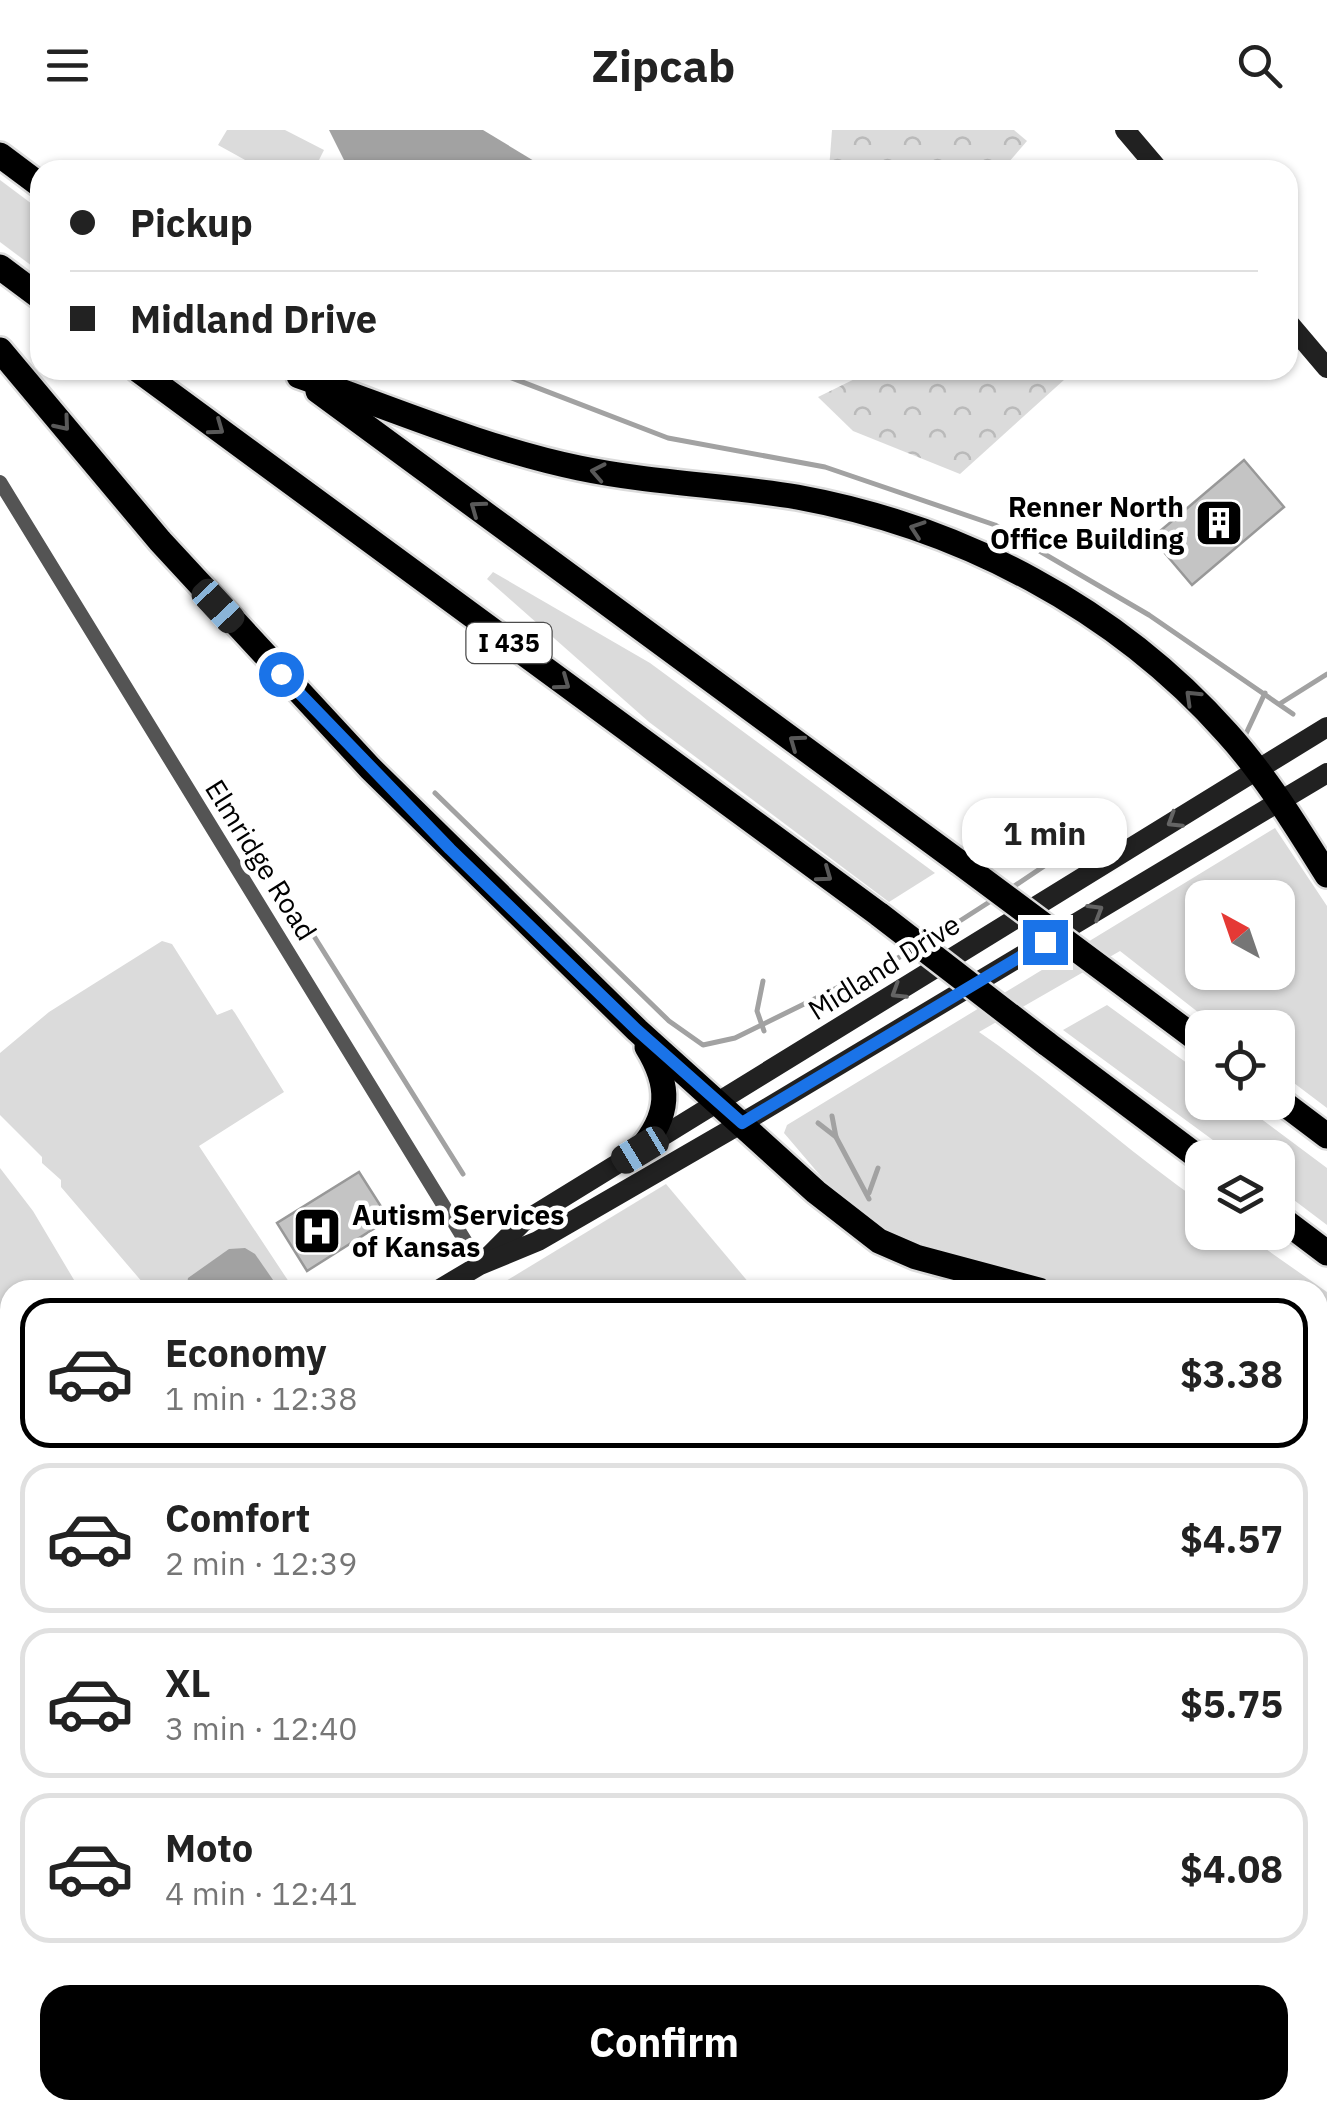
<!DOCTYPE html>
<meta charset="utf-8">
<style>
:root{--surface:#fff;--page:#f6f6f6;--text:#222;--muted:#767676;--line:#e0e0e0;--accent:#000}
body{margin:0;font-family:"IBM Plex Sans",sans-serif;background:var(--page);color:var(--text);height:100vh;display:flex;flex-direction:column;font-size:38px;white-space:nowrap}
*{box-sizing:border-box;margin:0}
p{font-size:32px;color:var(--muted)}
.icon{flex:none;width:55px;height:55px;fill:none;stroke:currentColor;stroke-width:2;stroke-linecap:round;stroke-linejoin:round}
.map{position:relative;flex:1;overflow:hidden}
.side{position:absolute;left:0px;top:1150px;width:1328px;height:840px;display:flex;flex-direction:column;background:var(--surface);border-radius:30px 30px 0 0;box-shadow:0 2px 8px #0004}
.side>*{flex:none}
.banner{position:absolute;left:30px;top:30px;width:1268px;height:220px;border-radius:30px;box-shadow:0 2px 8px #0004;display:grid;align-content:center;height:220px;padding:0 40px;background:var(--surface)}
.needle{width:65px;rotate:320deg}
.controls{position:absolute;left:1185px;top:750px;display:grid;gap:20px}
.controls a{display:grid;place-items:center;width:110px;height:110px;border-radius:20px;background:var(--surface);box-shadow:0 2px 8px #0004;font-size:50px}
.end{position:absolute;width:45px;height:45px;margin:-22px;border:12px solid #1a73e8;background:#fff;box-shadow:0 0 0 5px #fff}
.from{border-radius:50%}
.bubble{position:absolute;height:70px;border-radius:30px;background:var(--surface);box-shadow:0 2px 8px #0004;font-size:32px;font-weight:700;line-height:70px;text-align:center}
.car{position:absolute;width:30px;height:60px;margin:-30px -15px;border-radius:12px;box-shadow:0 0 8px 2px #0007;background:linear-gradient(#222 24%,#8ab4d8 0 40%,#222 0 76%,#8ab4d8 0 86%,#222 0)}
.banner b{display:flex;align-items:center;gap:35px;height:95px;font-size:38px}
.banner b+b{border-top:2px solid var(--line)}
.banner i{width:25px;height:25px;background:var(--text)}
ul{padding:18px 0 0;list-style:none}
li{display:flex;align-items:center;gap:30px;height:150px;margin:0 20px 15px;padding:0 20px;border:5px solid var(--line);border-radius:30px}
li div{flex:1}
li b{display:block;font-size:38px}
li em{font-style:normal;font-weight:700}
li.active{border-color:var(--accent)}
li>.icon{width:90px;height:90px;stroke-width:1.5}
.button{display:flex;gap:20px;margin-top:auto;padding:20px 40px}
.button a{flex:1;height:115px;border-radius:30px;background:var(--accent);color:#fff;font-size:40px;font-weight:700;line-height:115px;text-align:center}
header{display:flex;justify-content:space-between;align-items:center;height:130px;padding:0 40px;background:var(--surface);font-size:45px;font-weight:700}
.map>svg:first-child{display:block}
</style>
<header><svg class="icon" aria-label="menu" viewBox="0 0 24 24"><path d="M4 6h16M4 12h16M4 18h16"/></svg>Zipcab<svg class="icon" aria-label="search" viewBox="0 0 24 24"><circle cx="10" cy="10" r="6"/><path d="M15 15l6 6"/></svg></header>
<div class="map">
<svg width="1327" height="1990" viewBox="0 0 1327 1990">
<defs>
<pattern id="forest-crowns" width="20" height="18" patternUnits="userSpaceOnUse" patternTransform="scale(2.5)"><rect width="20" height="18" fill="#dbdbdb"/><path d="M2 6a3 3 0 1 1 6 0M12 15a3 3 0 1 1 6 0" fill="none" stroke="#bababa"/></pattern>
</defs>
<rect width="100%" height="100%" fill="#fff"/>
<!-- grass -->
<g fill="#dbdbdb" fill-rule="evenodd">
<polygon points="227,0 285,0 324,20 314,40 263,40 218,15"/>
<polygon points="0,50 40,80 40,142 0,112"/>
<polygon points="493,442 650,533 935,743 889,772 649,592 487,449"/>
<path d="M1275 698 1327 776V978L1278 941V898L1217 897 1120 821 979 902C1056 955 1125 1019 1202 1073V1102L1243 1103 1327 1162V1229L1318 1227V1160H1077L958 1126 885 1100 842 1071 784 1003 787 995ZM1202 768H1278V842H1202Z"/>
<polygon points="162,811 172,814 217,885 232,879 235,883 284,962 199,1016 289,1152 311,1160 149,1160 61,1057 61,1050 42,1033 42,1027 0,985 0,923 49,882"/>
<polygon points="1107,875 1202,944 1202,972 1240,973 1327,1038 1327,1095 1278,1058 1278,1028 1236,1027 1063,900"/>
<polygon points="0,1038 33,1081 80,1160 10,1160 10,1374 0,1380"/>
<polygon points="666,1054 755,1160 491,1160"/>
<polygon points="10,1450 10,1980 1318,1980 1318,1825 1327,1829 1327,1990 0,1990 0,1456"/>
</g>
<!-- forest -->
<g fill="url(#forest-crowns)">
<polygon points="832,0 1014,0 1027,11 1002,40 829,40"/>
<polygon points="873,240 1075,240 960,344 853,301 818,267"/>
<polygon points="1327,1806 1327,1971 1318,1963 1318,1807"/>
<polygon points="670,1980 1178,1980 1162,1990 649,1990"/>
</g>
<!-- water -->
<g fill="#a2a2a2">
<polygon points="329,0 483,0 549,40 349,40"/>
<polygon points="245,1118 255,1124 280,1160 186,1160 188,1148 229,1119"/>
</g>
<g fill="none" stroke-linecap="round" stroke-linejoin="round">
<!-- stream -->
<g stroke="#a2a2a2" stroke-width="5">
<polyline points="491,240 668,308 825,337 995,395 1149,485 1293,584"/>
<polyline points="1281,573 1327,544"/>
<polyline points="1244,608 1265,563"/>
<polyline points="435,663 669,891 703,915 735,908 914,820"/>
<polyline points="1007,761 1071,718"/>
<polyline points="307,795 463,1044"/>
<polyline points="927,812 994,769"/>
<polyline points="763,851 757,881 764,901"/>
<polyline points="832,986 836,1007"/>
<polyline points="818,993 836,1007 869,1069"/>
<polyline points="869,1063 878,1038"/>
<polyline points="1318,1392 1327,1396"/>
<polyline points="0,1718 9,1717"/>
<polyline points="1318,1782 1327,1782"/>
<polyline points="32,1990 40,1980"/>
</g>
</g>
<!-- building -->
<g fill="#c4c4c4" stroke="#989898" stroke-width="2.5">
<polygon points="1244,330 1284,377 1192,455 1152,408"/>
<polygon points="359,1042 389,1089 307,1141 277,1093"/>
</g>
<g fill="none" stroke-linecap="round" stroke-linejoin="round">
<!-- highway casing -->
<g stroke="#dbdbdb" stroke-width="30">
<g id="highway">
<polyline points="0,25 40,55"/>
<polyline points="0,137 40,167"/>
<polyline points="0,220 160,411 370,638 637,900 816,1062 879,1111 916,1127 1039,1160"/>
<polyline points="138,240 880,785"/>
<path d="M299 246C391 278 483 318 579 338 651 353 724 355 797 367 961 397 1116 478 1227 603 1266 646 1296 696 1327 745"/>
<polyline points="318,261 959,732"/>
<polyline points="1131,860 1202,913"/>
<polyline points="1046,913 1202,1030"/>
<polyline points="1278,969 1327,1006"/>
<path d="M640 1020C670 985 671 956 647 917"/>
<polyline points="1278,1086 1327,1123"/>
<polyline points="1318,1234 1327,1237"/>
</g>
</g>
<!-- street -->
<polyline stroke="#545454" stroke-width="14" points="0,352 480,1135"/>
<!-- secondary -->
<g stroke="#212121" stroke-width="20">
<polyline points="1125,0 1159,40"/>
<polyline points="1288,192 1327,238"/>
<polyline points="488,1127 523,1092 1327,597"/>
<polyline points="438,1160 480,1135 538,1111 742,993 1327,643"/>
<polyline points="0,1426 10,1420"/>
</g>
<!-- highway -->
<use href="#highway" stroke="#000" stroke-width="25"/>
<!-- highway-bridge casing -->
<g stroke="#dbdbdb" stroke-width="30" stroke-linecap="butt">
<g id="highway-bridge">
<polyline points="959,732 1131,860"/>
<polyline points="880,785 1046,913"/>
</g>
</g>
<!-- highway-bridge -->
<use href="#highway-bridge" stroke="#000" stroke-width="25"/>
</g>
<!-- one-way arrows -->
<defs><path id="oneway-chevron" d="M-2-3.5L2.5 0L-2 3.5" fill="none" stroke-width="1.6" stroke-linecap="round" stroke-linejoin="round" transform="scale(2.5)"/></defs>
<g stroke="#595959">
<use href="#oneway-chevron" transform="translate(63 294) rotate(50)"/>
<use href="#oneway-chevron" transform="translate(217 298) rotate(36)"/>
<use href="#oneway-chevron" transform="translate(598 342) rotate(-169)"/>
<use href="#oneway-chevron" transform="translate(477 378) rotate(-144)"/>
<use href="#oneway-chevron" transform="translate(917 399) rotate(-161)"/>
<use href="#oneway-chevron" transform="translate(563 553) rotate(36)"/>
<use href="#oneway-chevron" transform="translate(1192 567) rotate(-136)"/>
<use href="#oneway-chevron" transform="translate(796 612) rotate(-144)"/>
<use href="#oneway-chevron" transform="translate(825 745) rotate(36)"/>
</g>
<g stroke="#646464">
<use href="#oneway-chevron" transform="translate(1174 691) rotate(148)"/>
<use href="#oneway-chevron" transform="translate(1096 781) rotate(-31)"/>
<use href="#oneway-chevron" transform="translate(898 862) rotate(148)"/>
</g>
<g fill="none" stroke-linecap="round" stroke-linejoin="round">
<!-- route -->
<polyline stroke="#1a73e8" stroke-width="12" points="281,544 450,719 637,900 742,993 1045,812"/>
</g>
<!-- icons -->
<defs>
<g id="building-square" transform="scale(2.5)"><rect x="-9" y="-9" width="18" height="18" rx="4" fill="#000" stroke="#fff"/><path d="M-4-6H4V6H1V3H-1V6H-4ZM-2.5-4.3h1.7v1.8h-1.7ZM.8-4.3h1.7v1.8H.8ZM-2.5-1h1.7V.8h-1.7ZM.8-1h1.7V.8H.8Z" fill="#fff"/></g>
<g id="hospital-square" transform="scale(2.5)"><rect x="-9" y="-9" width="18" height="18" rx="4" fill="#000" stroke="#fff"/><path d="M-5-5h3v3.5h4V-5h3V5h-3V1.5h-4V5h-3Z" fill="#fff"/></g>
</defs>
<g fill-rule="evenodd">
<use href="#building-square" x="1219" y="393"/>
<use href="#hospital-square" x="317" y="1101"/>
</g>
<g text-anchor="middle" stroke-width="9" stroke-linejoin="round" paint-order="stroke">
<!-- shield labels -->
<rect fill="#fff" stroke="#4c4c4c" stroke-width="2.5" x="466.5" y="493" width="85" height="40" rx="8"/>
<g font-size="25" font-weight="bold" fill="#000">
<text x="509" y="522">I 435</text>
</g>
<!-- poi labels -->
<g font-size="28" font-weight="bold" fill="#000" stroke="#fff" text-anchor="end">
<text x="1184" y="387">Renner North<tspan x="1184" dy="32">Office Building</tspan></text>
<text x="352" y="1095" text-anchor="start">Autism Services<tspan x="352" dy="32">of Kansas</tspan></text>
</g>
<!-- street labels -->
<g font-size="28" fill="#000" stroke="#fff">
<text transform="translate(261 730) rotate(58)" y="10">Elmridge Road</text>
<text transform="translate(884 837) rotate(-32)" y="10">Midland Drive</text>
</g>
</g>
</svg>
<div class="controls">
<a><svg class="needle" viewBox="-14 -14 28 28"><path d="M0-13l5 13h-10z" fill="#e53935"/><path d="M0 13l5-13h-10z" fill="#767676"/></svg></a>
<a><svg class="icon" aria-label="locate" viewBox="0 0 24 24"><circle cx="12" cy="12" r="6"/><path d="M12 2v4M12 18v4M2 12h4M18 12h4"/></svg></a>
<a><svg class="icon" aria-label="layers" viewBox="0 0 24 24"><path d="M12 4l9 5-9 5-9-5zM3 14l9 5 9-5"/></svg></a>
</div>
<i class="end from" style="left:281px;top:544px"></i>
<i class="end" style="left:1045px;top:812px"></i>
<div class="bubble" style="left:962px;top:668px;width:165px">1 min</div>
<i class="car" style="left:218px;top:476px;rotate:137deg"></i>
<i class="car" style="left:640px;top:1020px;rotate:239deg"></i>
<div class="banner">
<b><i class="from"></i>Pickup</b>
<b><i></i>Midland Drive</b>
</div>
<section class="side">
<ul>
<li class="active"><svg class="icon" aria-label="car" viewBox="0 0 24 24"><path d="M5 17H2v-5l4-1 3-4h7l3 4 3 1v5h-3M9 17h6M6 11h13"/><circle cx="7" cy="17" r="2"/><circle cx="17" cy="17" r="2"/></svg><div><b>Economy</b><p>1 min · 12:38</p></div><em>$3.38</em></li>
<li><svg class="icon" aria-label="car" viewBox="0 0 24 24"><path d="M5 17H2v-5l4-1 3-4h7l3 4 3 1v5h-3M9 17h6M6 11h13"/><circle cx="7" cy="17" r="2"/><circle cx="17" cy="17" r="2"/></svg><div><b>Comfort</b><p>2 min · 12:39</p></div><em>$4.57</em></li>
<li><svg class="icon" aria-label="car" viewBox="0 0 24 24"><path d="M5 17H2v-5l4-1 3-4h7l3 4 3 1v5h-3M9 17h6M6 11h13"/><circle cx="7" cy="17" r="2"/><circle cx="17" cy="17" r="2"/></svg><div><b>XL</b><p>3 min · 12:40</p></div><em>$5.75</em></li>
<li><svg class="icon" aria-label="car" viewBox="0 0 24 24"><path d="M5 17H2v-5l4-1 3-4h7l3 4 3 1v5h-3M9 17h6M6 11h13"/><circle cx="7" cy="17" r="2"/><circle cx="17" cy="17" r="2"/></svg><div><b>Moto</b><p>4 min · 12:41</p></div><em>$4.08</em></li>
</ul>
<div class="button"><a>Confirm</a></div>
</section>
</div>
